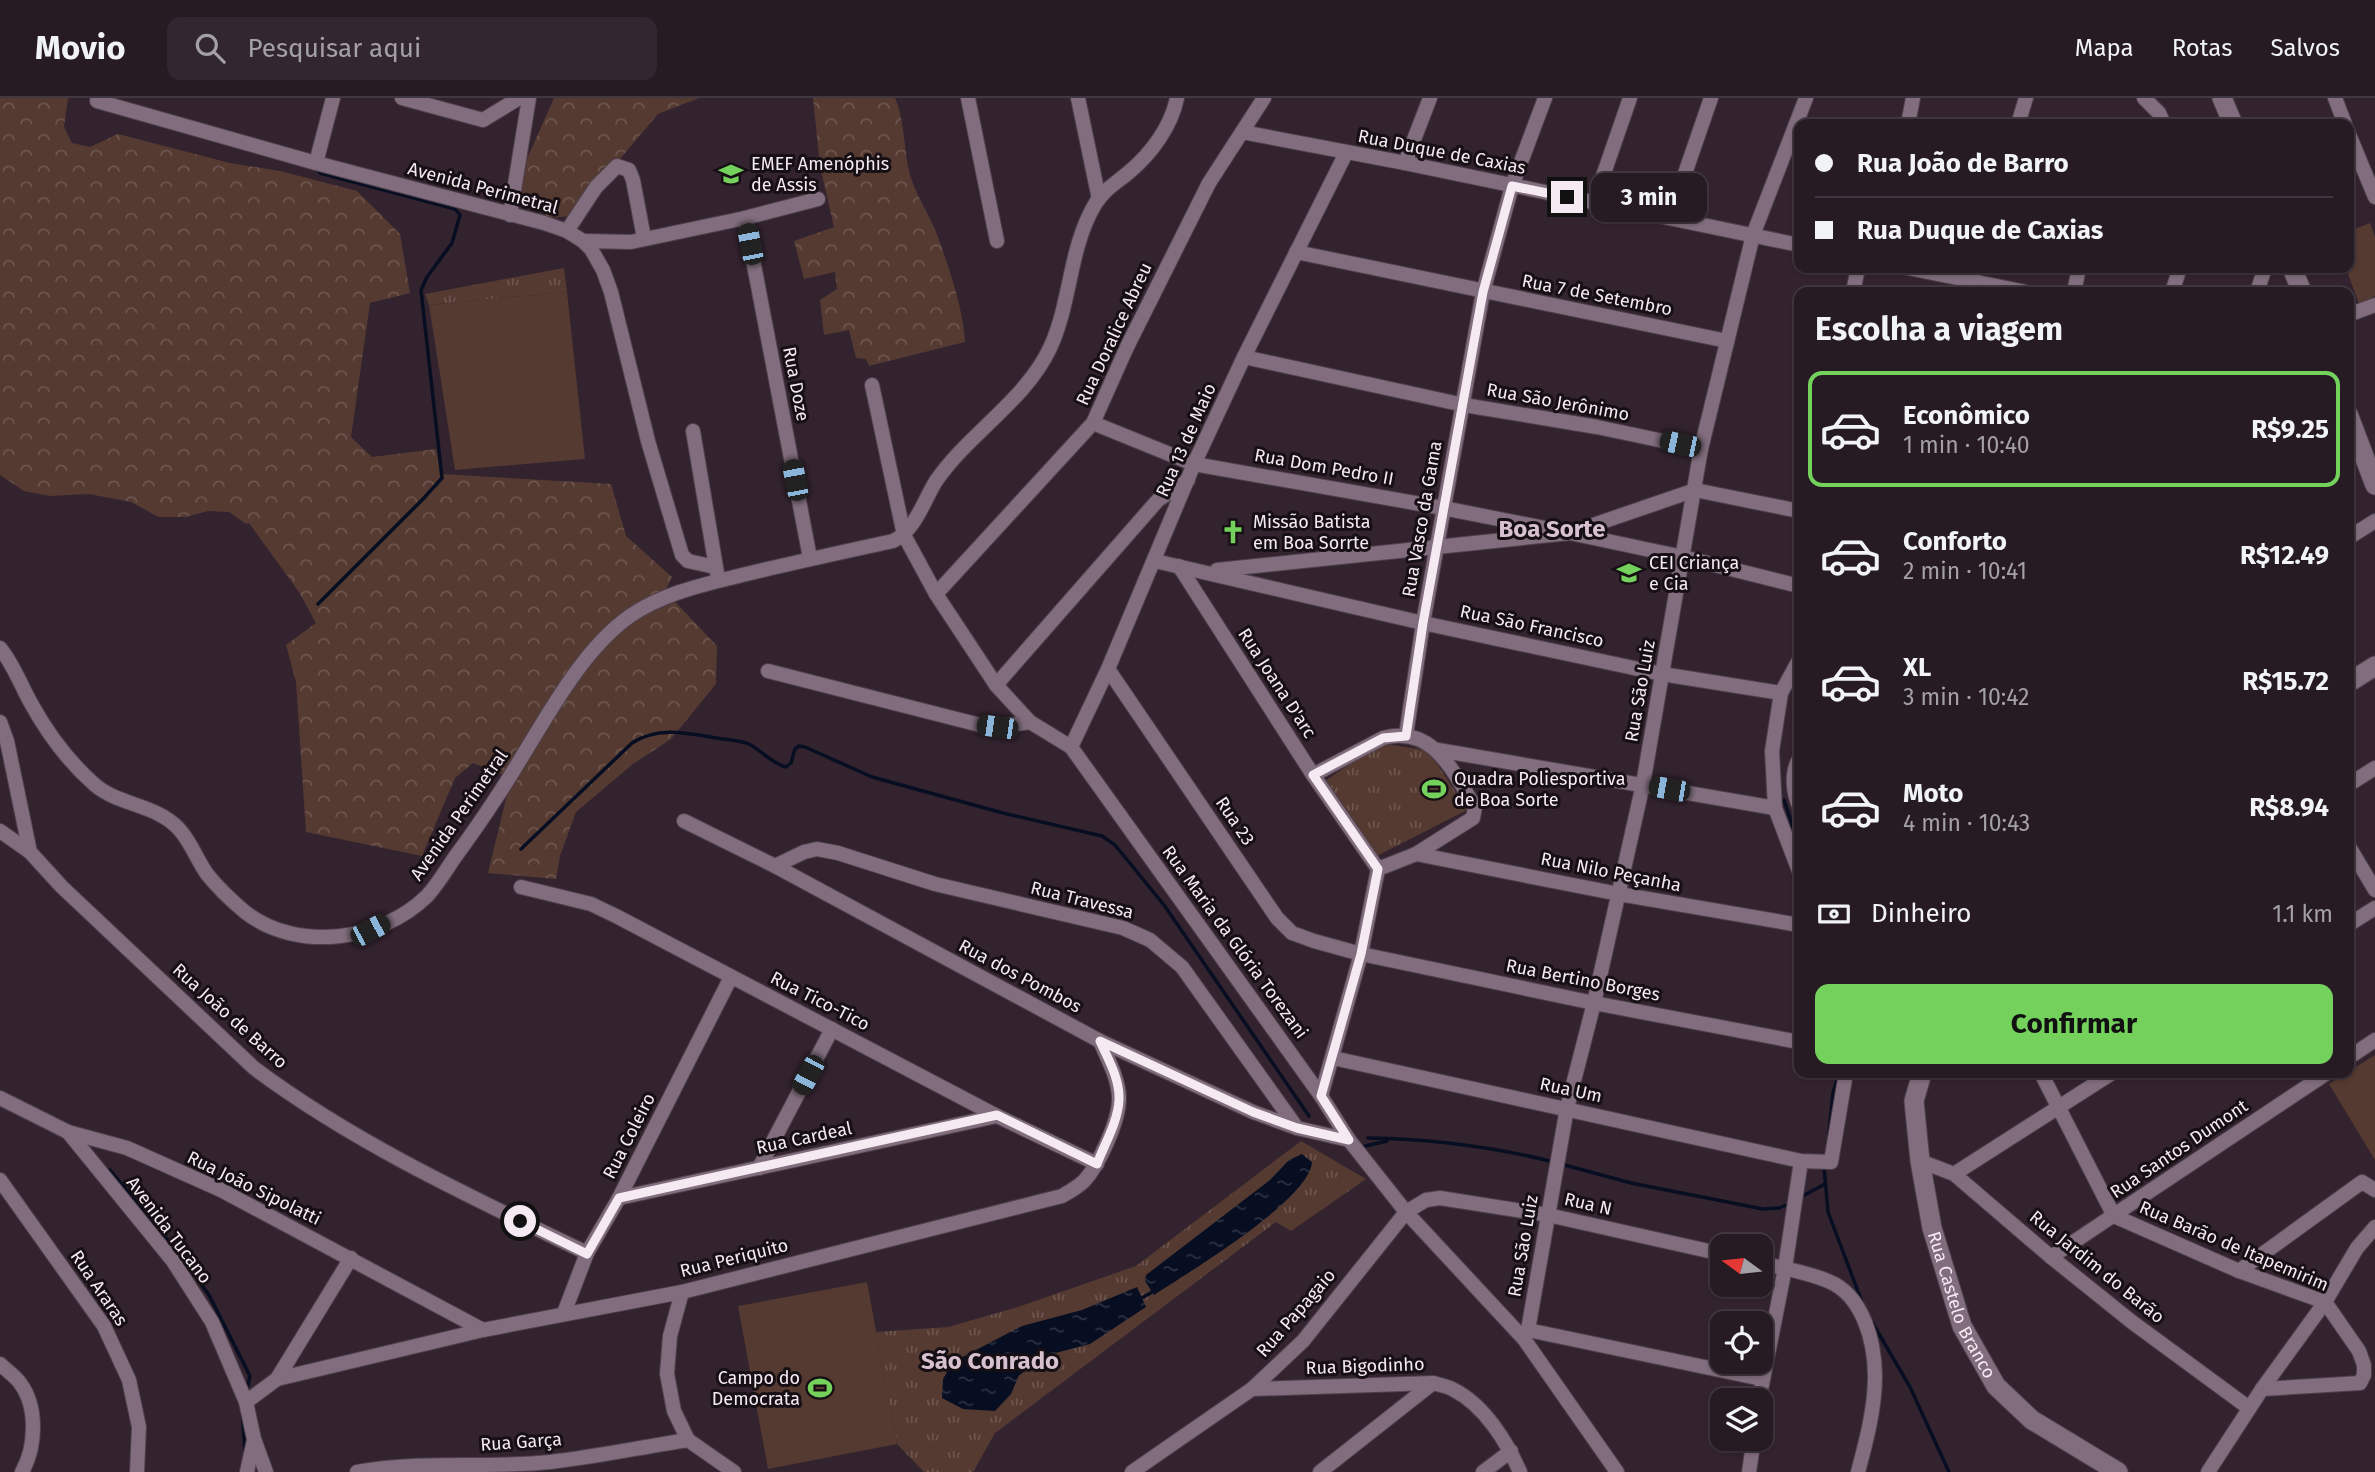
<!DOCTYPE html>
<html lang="pt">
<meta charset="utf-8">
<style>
:root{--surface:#261a23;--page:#322730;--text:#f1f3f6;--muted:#a4a1a6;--line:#423841;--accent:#74d25c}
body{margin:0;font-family:"Fira Sans",sans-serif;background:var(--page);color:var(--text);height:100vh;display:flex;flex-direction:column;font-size:26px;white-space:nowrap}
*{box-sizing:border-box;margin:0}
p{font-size:23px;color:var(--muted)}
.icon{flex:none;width:38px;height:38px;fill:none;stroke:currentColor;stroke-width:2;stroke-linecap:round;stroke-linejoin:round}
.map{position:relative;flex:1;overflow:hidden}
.panel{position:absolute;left:1794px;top:189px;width:560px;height:791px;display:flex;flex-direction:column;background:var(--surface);border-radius:14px;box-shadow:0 2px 5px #0004,0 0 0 2px var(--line)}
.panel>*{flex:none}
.banner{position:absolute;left:1794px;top:21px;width:560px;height:154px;border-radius:14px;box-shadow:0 2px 5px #0004,0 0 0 2px var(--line);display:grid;align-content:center;height:154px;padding:0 21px;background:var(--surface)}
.needle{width:46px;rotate:285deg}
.tools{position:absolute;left:1710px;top:1136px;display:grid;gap:14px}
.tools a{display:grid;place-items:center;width:63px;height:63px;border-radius:14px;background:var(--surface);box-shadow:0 2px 5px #0004,0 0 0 2px var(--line);font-size:35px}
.end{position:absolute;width:32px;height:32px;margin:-16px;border:9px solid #f5e9f2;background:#111;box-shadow:0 0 0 4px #111}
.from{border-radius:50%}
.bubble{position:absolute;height:49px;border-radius:14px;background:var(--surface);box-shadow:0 2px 5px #0004,0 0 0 2px var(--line);font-size:23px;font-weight:700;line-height:49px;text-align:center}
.car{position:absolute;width:21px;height:42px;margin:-21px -10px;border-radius:9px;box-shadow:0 0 5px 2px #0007;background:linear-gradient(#222 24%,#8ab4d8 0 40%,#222 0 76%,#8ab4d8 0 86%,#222 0)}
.banner b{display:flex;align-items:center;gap:24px;height:66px;font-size:26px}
.banner b+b{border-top:2px solid var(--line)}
.banner i{width:18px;height:18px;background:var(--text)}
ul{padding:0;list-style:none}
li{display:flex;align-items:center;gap:21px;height:116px;margin:0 14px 10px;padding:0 7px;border:4px solid transparent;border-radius:14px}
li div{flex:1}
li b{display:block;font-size:26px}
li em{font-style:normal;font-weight:700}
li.selected{border-color:var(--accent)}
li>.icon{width:63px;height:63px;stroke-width:1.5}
h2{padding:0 21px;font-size:32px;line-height:84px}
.pay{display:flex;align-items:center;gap:18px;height:77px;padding:0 21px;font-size:26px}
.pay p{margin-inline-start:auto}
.primary-button{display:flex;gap:14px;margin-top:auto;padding:14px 21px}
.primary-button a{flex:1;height:80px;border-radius:14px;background:var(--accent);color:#111;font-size:28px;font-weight:700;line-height:80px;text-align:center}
header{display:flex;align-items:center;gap:42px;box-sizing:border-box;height:98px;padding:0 35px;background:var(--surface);border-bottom:2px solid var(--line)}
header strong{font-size:33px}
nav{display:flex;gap:38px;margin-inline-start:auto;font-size:24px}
.search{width:490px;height:63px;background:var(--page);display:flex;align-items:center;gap:18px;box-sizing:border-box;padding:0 24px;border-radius:14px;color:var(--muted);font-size:26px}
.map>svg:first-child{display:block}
</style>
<header>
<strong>Movio</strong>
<div class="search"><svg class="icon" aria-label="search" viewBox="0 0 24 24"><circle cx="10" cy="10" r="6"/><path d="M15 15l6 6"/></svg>Pesquisar aqui</div>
<nav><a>Mapa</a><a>Rotas</a><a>Salvos</a></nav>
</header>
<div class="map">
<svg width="2375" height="1374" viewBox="0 0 2375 1374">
<defs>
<pattern id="forest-crowns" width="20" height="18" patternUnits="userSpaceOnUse" patternTransform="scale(1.75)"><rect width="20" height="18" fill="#543a31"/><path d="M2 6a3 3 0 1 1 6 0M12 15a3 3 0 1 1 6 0" fill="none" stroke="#6d564f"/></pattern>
<pattern id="park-tufts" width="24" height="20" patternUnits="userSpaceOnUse" patternTransform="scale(1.75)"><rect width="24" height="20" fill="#543a31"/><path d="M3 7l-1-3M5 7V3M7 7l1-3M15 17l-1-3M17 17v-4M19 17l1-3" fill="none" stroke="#6d564f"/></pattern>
<pattern id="water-ripples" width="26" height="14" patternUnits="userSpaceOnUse" patternTransform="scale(1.75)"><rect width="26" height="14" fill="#070e22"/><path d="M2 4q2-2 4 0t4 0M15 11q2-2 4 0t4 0" fill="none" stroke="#2c3143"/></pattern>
</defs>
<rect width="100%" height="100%" fill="#33232f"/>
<!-- forest -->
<g fill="url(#forest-crowns)">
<polygon points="0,0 68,0 64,29 72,45 90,49 118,36 230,65 280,73 357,93 400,136 410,195 370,205 351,339 372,359 436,351 441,376 611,386 626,438 672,479 665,493 717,548 716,586 671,641 633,666 576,714 560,758 556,781 488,775 511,680 473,665 455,680 422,758 306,734 296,584 286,547 316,525 299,494 249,425 246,426 229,414 208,413 186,419 159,419 131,404 89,396 50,398 24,393 0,377"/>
<polygon points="554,0 699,0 658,16 572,118 549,120 521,98 518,81"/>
<path d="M813 0H895C906 25 903 54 911 80 917 99 929 116 936 134 947 163 964 213 965 244L869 268 866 261 856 260 849 232 824 237 820 202 837 191 835 174 804 181 794 143 834 129 820 68Z"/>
</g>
<!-- park -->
<g fill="url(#park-tufts)">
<polygon points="564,170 567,194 429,207 425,196"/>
<polygon points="1380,645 1429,653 1467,712 1375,759 1325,683"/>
<polygon points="1301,1043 1366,1081 1291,1133 1276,1124 995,1335 973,1374 924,1374 897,1346 876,1234 948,1229 1018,1209 1136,1168"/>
</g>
<!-- pitch -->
<g fill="#543a31">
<polygon points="2370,125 2375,139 2375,198 2359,206 2346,170 2348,170 2349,133"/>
<polygon points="567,194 585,361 455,372 429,207"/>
<polygon points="1431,660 1463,707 1437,722 1406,674"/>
<polygon points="2375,957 2375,1062 2329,986"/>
<polygon points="867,1184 897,1346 768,1371 738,1208"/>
</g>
<!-- water -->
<g fill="url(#water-ripples)">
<path d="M1302 1056 1312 1064C1310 1102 1187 1175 1154 1197L1145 1183 1146 1177 1270 1082 1289 1062Z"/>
<polygon points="1137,1189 1146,1209 1090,1246 1025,1263 1011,1296 995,1313 963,1311 942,1300 943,1281 953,1264 1022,1228 1082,1212"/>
</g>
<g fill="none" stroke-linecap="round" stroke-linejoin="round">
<!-- stream -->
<g stroke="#070e22" stroke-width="3.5">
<polyline points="316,70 320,75 455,111 460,117 452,145 427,179 421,192 442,380 423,401 318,506"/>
<polyline points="1784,702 1799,747"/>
<path d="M521 751 632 645C658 628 687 635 716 640 727 642 739 642 749 646 762 653 771 665 786 669L791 665 795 651 799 648 805 649 872 679 1003 715 1102 738 1115 747 1164 807 1309 1018"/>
<polyline points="1829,1036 1833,995 1839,975"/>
<path d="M1368 1040C1429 1041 1494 1049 1554 1064"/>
<polyline points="1365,1048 1387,1043"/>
<polyline points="1561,1066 1631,1085 1763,1111 1779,1110 1789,1106"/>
<polyline points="1824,1068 1828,1114 1862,1204"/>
<polyline points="110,1072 183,1161 209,1197 250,1278 247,1291"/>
<polyline points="1799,1100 1825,1086"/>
<polyline points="1140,1201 1154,1193"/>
<polyline points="1872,1224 1910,1289 1949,1374"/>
<polyline points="1018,1276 1043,1257"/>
<polyline points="242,1312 245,1353"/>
</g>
<!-- street casing -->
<g stroke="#4f414c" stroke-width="16">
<g id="street">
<polyline points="98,0 97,3 316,65 544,125 567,133 583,143 591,151 603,172 611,194 648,343 682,457 688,463 715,469"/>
<polyline points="402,0 483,22 519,0"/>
<polyline points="968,0 997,143"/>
<polyline points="1078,0 1099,101"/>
<polyline points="2144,0 2159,15 2164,26"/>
<polyline points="2335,0 2345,26"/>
<polyline points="1908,26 1913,0"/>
<polyline points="2018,26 2026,0"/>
<polyline points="1242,34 1405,65 1799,147"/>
<polyline points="2348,34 2375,99"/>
<polyline points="316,65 333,0"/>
<polyline points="1405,65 1430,0"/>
<polyline points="1594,104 1630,0"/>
<polyline points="510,117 529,0"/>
<polyline points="1670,119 1711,0"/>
<polyline points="745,120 810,460"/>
<polyline points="567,133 596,89 617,68 629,72 633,82 644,140"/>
<polyline points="583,143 631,144 745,120 818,101"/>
<polyline points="1296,154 1727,243"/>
<polyline points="1908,170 2026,194"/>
<polyline points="1853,194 1858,170"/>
<polyline points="1969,194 1975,170"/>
<polyline points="2074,194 2079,170"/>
<polyline points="2172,194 2180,170"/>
<polyline points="2257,194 2265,170"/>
<polyline points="2348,217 2375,207"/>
<polyline points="1244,259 1464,307 1597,329 1701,351"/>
<polyline points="872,287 904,437 936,496 996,587 1030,624 1071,649 1321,998 1349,1042 1406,1114 1524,1241 1617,1374"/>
<polyline points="1093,325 1194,366 1443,410 1570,435 1683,459 1799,488"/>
<polyline points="693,333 717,475"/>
<polyline points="2348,440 2375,423"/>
<polyline points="1155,463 1423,525 1662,576 1781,595"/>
<polyline points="1179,468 1313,677 1378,771 1361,856 1321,998"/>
<polyline points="1217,472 1570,435 1695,392 1799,413"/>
<polyline points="936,496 1093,325 1127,249 1209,85 1264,0"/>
<path d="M0 550C14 567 21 588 32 607 48 636 70 665 95 687 120 708 156 706 179 731 191 744 197 762 207 776 218 790 232 803 245 814 298 855 381 843 427 798 438 786 446 772 455 759 469 740 483 720 496 700 535 643 574 557 630 518 663 495 703 487 742 477 792 465 843 454 893 443 915 433 924 402 936 383 969 335 1025 303 1050 250 1071 205 1069 151 1094 108 1102 93 1116 85 1128 75 1151 56 1171 29 1177 0"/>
<polyline points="1799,562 1781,595 1772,653 1775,710 1799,773"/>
<polyline points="1108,571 1277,820 1292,835 1314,843 1361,856 1594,905 1799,944"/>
<polyline points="768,573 980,627 997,629 1030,624"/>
<polyline points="996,587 1158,402 1188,382"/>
<path d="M0 624 7 643 30 754 62 789 254 970C354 1045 475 1101 587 1155"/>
<polyline points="1406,637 1423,525 1483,194 1512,88 1545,0"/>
<polyline points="1071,649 1108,571 1194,366 1244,259 1346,55"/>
<polyline points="1438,652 1775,710"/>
<path d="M1799 661C1791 675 1793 694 1799 708"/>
<path d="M1313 677 1383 640C1434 627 1452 673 1475 709L1473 720 1416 756 1378 771"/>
<polyline points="2348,687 2375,670"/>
<polyline points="684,723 775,768 1100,943 1253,1014 1297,1030 1349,1042"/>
<polyline points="0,733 30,754"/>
<polyline points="2348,747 2375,792"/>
<polyline points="1416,756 1619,796 1799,827"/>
<polyline points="775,768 804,754 817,751 838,755 935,786 1123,830 1150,842 1182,869 1297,1030"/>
<polyline points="521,789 591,806 616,818 997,1018 1097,1066"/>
<polyline points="2348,827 2375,810"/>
<polyline points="1333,960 1801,1063 1831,1064 1846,975"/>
<polyline points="2348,960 2375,942"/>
<polyline points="2041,975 2114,1118 2239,1173 2325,1204 2359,1253 2364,1267 2364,1277 2360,1285 2262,1291"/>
<polyline points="0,1000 68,1034 127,1050 221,1092 483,1232"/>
<polyline points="68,1034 173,1163 212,1224 246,1304 254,1341 266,1374"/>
<polyline points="1920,1063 1954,1076 2051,1159 2132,1224 2249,1310"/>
<polyline points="759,1070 832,931"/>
<polyline points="1954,1076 2112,975"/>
<polyline points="0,1082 104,1228 129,1282 139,1329 137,1374"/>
<polyline points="619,1100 997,1018"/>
<polyline points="2051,1159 2327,975"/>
<path d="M1760 1165C1783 1170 1807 1174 1828 1183 1863 1197 1875 1244 1875 1279 1875 1310 1866 1344 1858 1374"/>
<polyline points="2239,1173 2362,1084 2375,1092"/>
<polyline points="682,1194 670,1238 667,1276 674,1313 688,1342 734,1374"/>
<polyline points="564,1215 587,1155 619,1100 731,879"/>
<polyline points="1528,1232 1762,1281"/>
<polyline points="1524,1241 1528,1232 1567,1010 1594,905 1643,686 1701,351 1753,137 1806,0"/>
<path d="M0 1266C6 1272 15 1278 20 1285 38 1309 36 1349 22 1374"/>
<polyline points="277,1281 351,1160"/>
<path d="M1252 1291 1433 1285C1440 1287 1448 1288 1454 1292 1484 1307 1507 1344 1520 1374"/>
<polyline points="1759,1302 1785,1170 1801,1063"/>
<path d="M246 1304 277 1281 483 1232 682 1194 1062 1098C1069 1094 1078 1089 1084 1083 1099 1067 1120 1021 1119 999 1118 979 1108 962 1100 943"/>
<polyline points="247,1374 254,1342"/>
<path d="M357 1374C421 1362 486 1371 550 1364 596 1359 642 1349 688 1342"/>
<polyline points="1132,1374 1252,1291 1303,1243 1406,1114 1426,1102 1440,1100 1548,1117 1722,1156"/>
<polyline points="1320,1374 1433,1285"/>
<polyline points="1483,1374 1511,1353"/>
<polyline points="1749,1374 1754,1340"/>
<polyline points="2208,1374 2262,1291 2325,1204 2357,1150 2375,1129"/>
</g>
</g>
<!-- secondary casing -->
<g stroke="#4f414c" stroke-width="21">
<g id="secondary">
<polyline points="2222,0 2233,26"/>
<polyline points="2292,170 2302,194"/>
<polyline points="2348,316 2375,387"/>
<polyline points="2348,585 2375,568"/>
<path id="s1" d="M1922 975 1914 1003 1920 1063 1932 1130 1962 1228 1996 1288 2032 1322 2118 1374"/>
</g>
</g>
<!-- street -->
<use href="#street" stroke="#816d7d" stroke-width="14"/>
<!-- secondary -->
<use href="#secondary" stroke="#816d7d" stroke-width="19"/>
</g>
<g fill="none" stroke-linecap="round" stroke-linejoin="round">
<!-- route -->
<path stroke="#f5e9f2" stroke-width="9" d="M520 1123 587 1156 619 1100 997 1017 1097 1066C1104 1047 1118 1024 1119 1002 1120 981 1108 961 1100 943L1253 1014 1297 1030 1349 1042 1321 998 1361 856 1378 771 1313 677 1383 640 1406 638 1423 525 1483 194 1512 88 1567 99"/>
</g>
<!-- icons -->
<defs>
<g id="school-bare" transform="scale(1.89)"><path d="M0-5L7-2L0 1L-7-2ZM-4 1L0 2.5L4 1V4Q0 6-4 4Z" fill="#74d25c" stroke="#160f14" stroke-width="2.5" paint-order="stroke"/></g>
<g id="church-bare" transform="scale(1.89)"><path d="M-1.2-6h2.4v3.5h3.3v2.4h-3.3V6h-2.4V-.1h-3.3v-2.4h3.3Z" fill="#74d25c" stroke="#160f14" stroke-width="2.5" paint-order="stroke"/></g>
<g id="stadium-bare" transform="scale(1.89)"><path d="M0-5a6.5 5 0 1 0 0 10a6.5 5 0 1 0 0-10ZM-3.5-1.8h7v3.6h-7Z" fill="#74d25c" stroke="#160f14" stroke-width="2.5" paint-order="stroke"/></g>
</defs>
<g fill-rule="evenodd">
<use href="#school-bare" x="731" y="76"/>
<use href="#church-bare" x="1233" y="434"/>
<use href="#school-bare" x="1629" y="475"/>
<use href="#stadium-bare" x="1434" y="691"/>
<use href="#stadium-bare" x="820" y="1290"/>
</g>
<g text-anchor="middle" stroke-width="6" stroke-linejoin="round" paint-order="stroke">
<!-- street labels -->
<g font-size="18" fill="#f5e9f2" stroke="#160f14">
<text transform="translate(1442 54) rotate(11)" y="6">Rua Duque de Caxias</text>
<text transform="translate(483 90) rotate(15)" y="6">Avenida Perimetral</text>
<text transform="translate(1597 197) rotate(11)" y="6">Rua 7 de Setembro</text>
<text transform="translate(1114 236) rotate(-65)" y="6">Rua Doralice Abreu</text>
<text transform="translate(796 286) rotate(79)" y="6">Rua Doze</text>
<text transform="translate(1558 304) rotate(10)" y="6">Rua São Jerônimo</text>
<text transform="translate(1186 342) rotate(-66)" y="6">Rua 13 de Maio</text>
<text transform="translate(1324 369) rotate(10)" y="6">Rua Dom Pedro II</text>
<text transform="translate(1422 421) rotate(-80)" y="6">Rua Vasco da Gama</text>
<text transform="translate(1532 528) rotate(12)" y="6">Rua São Francisco</text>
<text transform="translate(1277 585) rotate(57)" y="6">Rua Joana D'arc</text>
<text transform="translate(1640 593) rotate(-80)" y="6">Rua São Luiz</text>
<text transform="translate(459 717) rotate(-55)" y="6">Avenida Perimetral</text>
<text transform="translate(1235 723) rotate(56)" y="6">Rua 23</text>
<text transform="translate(1611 774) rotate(11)" y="6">Rua Nilo Peçanha</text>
<text transform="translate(1082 802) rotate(14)" y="6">Rua Travessa</text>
<text transform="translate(1235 844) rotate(54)" y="6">Rua Maria da Glória Torezani</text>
<text transform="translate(1020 878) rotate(28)" y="6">Rua dos Pombos</text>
<text transform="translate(1583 882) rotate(11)" y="6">Rua Bertino Borges</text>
<text transform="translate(820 903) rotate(27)" y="6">Rua Tico-Tico</text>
<text transform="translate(230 918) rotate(42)" y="6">Rua João de Barro</text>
<text transform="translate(1571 992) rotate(12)" y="6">Rua Um</text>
<text transform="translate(629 1038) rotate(-63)" y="6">Rua Coleiro</text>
<text transform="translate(804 1040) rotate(-12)" y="6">Rua Cardeal</text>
<text transform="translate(2179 1051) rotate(-34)" y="6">Rua Santos Dumont</text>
<text transform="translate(254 1090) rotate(26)" y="6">Rua João Sipolatti</text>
<text transform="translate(1588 1106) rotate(13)" y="6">Rua N</text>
<text transform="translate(169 1132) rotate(53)" y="6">Avenida Tucano</text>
<text transform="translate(1523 1148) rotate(-80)" y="6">Rua São Luiz</text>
<text transform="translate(2234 1148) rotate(23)" y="6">Rua Barão de Itapemirim</text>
<text transform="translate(734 1160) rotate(-14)" y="6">Rua Periquito</text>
<text transform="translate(2097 1169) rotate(39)" y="6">Rua Jardim do Barão</text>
<text transform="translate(99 1190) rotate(56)" y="6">Rua Araras</text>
<text dy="6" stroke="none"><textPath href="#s1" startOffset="240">Rua Castelo Branco</textPath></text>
<text transform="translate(1296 1215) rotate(-49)" y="6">Rua Papagaio</text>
<text transform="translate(1365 1268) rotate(-2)" y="6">Rua Bigodinho</text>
<text transform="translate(521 1344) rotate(-4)" y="6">Rua Garça</text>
</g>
<!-- poi labels -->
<g font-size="18" fill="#f5e9f2" stroke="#160f14" text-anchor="start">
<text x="751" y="72">EMEF Amenóphis<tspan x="751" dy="21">de Assis</tspan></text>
<text x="1253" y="430">Missão Batista<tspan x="1253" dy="21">em Boa Sorrte</tspan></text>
<text x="1649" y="471">CEI Criança<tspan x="1649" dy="21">e Cia</tspan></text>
<text x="1454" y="687">Quadra Poliesportiva<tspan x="1454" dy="21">de Boa Sorte</tspan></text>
<text x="800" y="1286" text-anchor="end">Campo do<tspan x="800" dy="21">Democrata</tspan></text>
</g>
<!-- district labels -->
<g font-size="24" font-weight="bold" fill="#d7c1d1" stroke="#160f14">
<text x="1552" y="439">Boa Sorte</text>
<text x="990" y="1271">São Conrado</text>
</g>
</g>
</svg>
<div class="tools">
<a><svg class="needle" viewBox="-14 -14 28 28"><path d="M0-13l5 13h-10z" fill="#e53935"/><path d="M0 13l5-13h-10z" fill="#a4a1a6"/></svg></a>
<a><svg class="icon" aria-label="locate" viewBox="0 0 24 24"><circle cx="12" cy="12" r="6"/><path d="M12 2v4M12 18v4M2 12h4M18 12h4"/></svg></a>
<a><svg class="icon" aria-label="layers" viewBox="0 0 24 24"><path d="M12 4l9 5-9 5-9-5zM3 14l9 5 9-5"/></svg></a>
</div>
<i class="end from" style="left:520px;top:1123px"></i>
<i class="end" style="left:1567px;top:99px"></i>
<div class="bubble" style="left:1591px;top:75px;width:116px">3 min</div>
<i class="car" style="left:750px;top:146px;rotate:349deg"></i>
<i class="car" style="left:1680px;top:346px;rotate:282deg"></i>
<i class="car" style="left:795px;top:382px;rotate:349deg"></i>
<i class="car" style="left:997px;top:629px;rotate:278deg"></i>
<i class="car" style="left:1669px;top:691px;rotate:280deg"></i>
<i class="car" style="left:370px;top:832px;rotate:62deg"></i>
<i class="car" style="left:808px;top:977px;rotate:208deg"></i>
<div class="banner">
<b><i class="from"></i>Rua João de Barro</b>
<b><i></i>Rua Duque de Caxias</b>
</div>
<section class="panel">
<h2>Escolha a viagem</h2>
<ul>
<li class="selected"><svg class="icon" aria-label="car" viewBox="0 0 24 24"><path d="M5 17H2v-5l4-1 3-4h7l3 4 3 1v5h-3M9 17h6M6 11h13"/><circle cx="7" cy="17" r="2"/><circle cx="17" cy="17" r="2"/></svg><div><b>Econômico</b><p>1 min · 10:40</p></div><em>R$9.25</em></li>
<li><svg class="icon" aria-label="car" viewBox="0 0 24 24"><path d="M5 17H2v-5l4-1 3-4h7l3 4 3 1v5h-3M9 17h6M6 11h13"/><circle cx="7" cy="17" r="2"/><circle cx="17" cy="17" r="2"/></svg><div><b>Conforto</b><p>2 min · 10:41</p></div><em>R$12.49</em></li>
<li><svg class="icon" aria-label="car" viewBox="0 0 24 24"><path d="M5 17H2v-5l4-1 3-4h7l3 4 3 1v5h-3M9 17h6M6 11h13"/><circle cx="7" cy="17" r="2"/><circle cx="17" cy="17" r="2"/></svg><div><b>XL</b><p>3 min · 10:42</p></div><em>R$15.72</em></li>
<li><svg class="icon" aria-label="car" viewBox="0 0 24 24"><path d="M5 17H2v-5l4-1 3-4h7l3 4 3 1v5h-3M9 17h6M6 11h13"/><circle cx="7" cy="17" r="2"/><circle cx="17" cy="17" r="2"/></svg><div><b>Moto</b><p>4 min · 10:43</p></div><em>R$8.94</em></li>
</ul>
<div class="pay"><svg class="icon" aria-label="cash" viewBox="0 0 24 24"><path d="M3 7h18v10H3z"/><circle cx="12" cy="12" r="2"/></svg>Dinheiro<p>1.1 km</p></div>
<div class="primary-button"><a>Confirmar</a></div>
</section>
</div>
